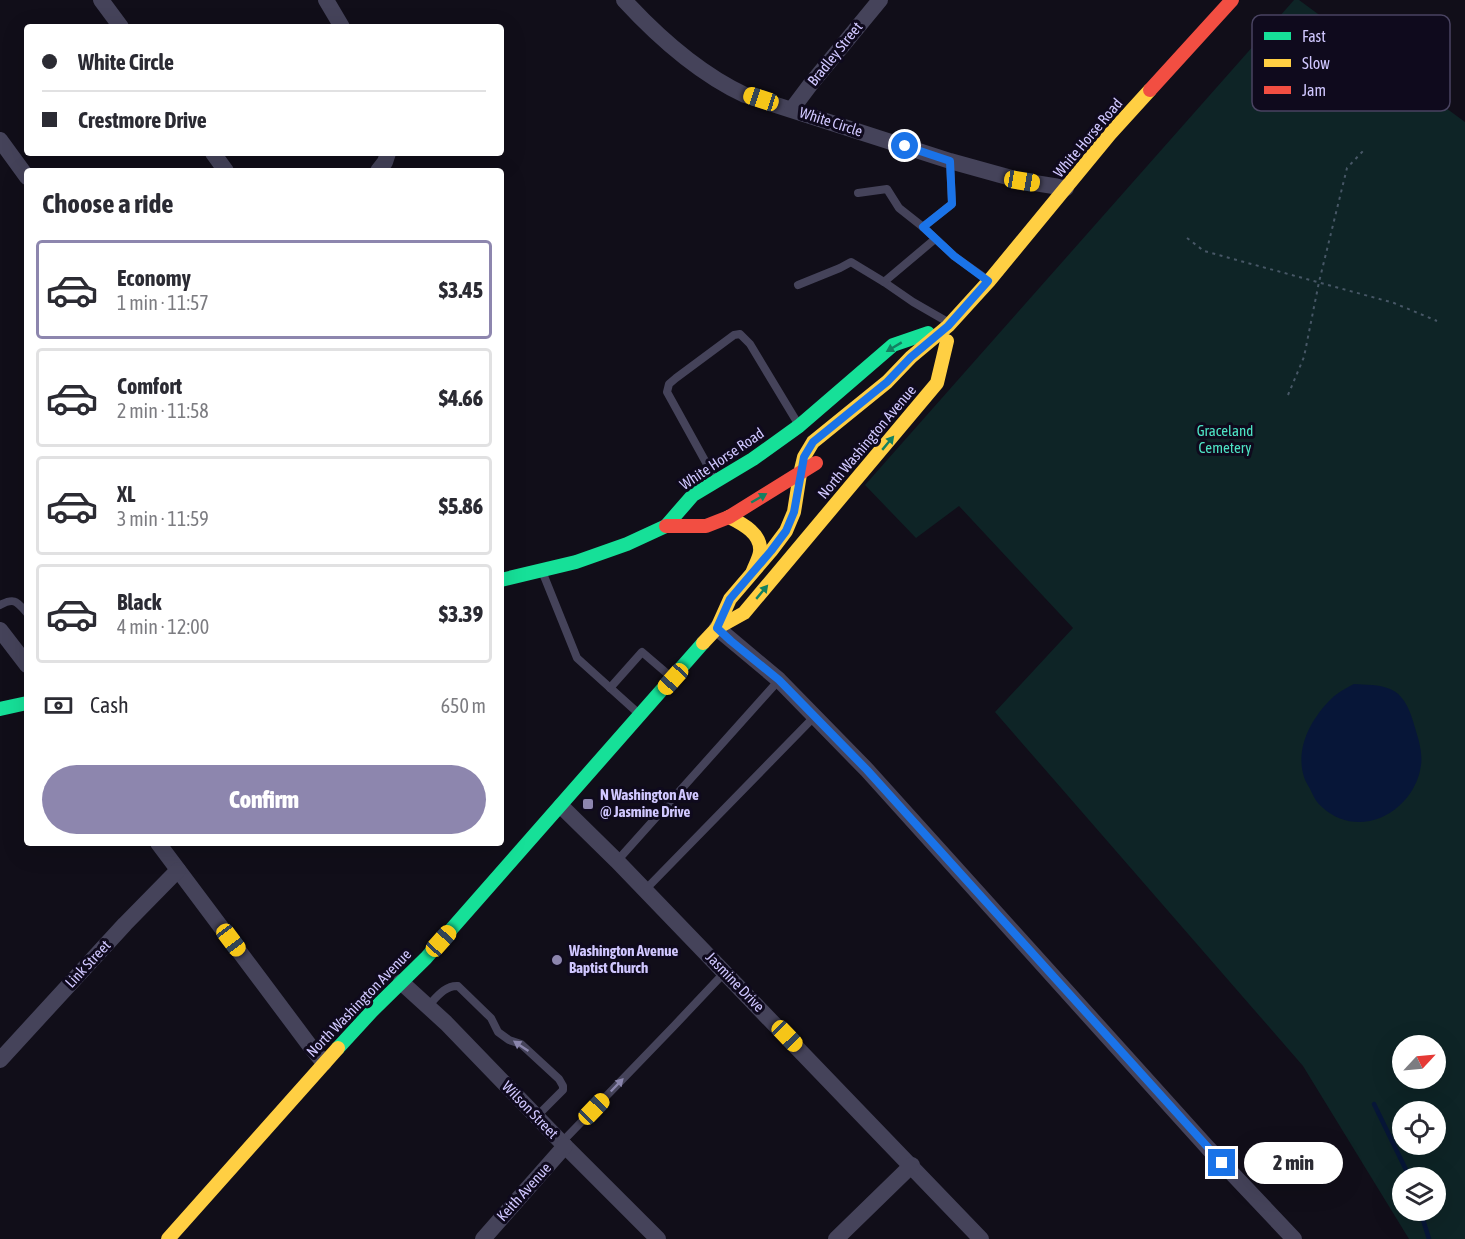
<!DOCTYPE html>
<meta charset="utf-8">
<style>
:root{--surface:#fff;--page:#f2f2f3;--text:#2b2b33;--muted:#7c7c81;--line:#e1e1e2;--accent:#8d86ae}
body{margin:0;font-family:"Asap Condensed",sans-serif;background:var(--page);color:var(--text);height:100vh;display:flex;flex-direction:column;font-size:22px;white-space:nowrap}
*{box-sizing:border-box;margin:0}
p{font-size:20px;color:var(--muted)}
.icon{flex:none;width:33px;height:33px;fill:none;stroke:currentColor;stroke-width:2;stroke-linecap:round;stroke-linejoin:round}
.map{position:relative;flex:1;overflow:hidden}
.panel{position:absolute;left:24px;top:168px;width:480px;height:678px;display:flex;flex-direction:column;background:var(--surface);border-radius:6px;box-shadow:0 6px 24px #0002}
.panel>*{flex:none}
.hud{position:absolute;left:24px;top:24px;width:480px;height:132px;border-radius:6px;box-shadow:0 6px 24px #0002;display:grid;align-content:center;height:132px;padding:0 18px;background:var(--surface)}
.needle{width:39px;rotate:64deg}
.fabs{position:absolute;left:1392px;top:1035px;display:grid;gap:12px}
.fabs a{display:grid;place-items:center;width:54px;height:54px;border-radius:50%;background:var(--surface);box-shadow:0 6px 24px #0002;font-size:30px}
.end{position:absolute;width:27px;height:27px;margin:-14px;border:8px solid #1a73e8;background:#fff;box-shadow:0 0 0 3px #fff}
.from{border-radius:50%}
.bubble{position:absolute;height:42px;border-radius:21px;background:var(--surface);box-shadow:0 6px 24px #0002;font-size:20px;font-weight:800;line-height:42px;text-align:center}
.car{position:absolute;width:18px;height:36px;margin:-18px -9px;border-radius:8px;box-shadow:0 0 4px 2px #0007;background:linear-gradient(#f5c518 24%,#345 0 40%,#f5c518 0 76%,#345 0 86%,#f5c518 0)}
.hud b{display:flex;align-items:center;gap:21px;height:57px;font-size:22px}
.hud b+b{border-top:2px solid var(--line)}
.hud i{width:15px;height:15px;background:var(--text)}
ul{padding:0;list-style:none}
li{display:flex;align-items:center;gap:18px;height:99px;margin:0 12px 9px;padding:0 6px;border:3px solid var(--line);border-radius:6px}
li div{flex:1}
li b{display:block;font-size:22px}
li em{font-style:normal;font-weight:800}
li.active{border-color:var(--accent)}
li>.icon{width:54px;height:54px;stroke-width:1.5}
h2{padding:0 18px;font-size:27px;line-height:72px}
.pay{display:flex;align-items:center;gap:15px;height:66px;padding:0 18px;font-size:22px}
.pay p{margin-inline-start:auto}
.primary-button{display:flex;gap:12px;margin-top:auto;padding:12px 18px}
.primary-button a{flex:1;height:69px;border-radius:36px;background:var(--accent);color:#fff;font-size:24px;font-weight:800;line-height:69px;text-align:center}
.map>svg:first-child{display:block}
</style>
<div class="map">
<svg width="1465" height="1239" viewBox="0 0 1465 1239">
<rect width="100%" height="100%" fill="#110e19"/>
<!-- green -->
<path fill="#0e2426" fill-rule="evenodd" d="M1294 0H1299L1465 122V1239H1409L1303 1066 995 712 1073 628 959 506 916 538 865 485ZM1402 1046H1436V1078H1402ZM1402 1112H1436V1144H1402ZM1402 1178H1436V1210H1402Z"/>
<!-- water -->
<path fill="#071638" d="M1354 684C1365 685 1379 684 1390 689 1403 694 1409 708 1413 721 1417 735 1423 750 1421 765 1415 811 1360 842 1322 807 1316 802 1314 797 1310 789 1308 785 1305 781 1304 777 1295 748 1311 719 1331 699 1337 693 1346 688 1354 684Z"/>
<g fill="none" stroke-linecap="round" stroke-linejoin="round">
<!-- stream -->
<g stroke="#071638" stroke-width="4.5">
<polyline points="1374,1104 1410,1178"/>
<polyline points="1420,1210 1429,1239"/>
</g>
<!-- path -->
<g stroke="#475766" stroke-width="2" stroke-dasharray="3 4.5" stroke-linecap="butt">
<polyline points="1187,238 1204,251 1394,303 1437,321"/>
<polyline points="1288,395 1304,357 1319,282 1347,168 1363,151"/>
</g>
<!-- lane -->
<g stroke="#45435a" stroke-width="8">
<polyline points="858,193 887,189 899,208 923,227 952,204 950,161"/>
<polyline points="923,227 954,256 985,278"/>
<polyline points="935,239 884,282 913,302 946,321"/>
<polyline points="798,285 840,268 851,262 884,282"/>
<polyline points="714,477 667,392 669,384 676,378 734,335 740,334 750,344 797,422"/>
<polyline points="544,576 577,658 638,713"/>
<path d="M0 605C15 597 17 602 27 613"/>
<polyline points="610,688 642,652 670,676"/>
<polyline points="617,861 779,680"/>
<polyline points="645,890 815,716"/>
<path d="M428 1006C436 998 445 985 458 986L491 1018 498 1032 509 1040 521 1044 559 1079 563 1086V1090L537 1116"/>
<polyline points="562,1142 674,1026 725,972"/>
</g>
<!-- street -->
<g stroke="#45435a" stroke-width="16">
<polyline points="101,0 121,27"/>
<polyline points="326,0 342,27"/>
<path d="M624 0C659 38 698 73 745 95L950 161 1022 181 1066 188"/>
<polyline points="792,109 810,85 880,0"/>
<polyline points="0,140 27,177"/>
<polyline points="213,153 226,171"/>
<polyline points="378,171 385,162 388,153"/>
<polyline points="717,628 779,680 867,770 1208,1148 1294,1239"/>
<polyline points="0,630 27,665"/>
<polyline points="561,806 617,861 981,1239"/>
<polyline points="158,843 310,1046 324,1063"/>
<polyline points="401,982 446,1023 565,1146 658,1239"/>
<polyline points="0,1060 125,924 178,870"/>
<polyline points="483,1239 565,1146"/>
<polyline points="836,1239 912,1165"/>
</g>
<!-- fast -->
<g stroke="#16e098" stroke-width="14">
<polyline points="501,580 576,562 627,544 666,526 693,495 753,459 799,426 893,345 928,333"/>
<polyline points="0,709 27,703"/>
<polyline points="338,1048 372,1011 426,958 703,643"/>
</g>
<!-- slow -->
<g stroke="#ffcf43" stroke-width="14">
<polyline points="800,474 804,457 813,442 887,382 911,357 948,326 989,281 1110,134 1150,90"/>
<path d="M729 517C743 524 762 534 760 552 759 559 755 565 753 571"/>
<polyline points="717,628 744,613 937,383 947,341"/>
<polyline points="703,643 717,628 730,599 771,551 786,531 794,512 800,474"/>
<polyline points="168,1239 338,1048"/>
</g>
<!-- jam -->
<g stroke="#f24e42" stroke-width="14">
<polyline points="1150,90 1232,0"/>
<polyline points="666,526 706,526 729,517 816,463"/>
</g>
</g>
<!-- one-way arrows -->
<defs><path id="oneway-solid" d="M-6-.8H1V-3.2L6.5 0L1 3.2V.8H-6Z" transform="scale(1.5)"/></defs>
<g fill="#138061">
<use href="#oneway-solid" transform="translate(894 347) rotate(149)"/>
<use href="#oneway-solid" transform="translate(888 443) rotate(-50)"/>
<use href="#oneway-solid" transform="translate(759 498) rotate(-30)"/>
<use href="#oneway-solid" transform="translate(762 592) rotate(-50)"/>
</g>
<g fill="#8a85ac">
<use href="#oneway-solid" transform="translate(521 1046) rotate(-146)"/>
<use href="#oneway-solid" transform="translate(617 1085) rotate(-46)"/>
</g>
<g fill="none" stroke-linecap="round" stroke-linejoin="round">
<!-- route -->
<polyline stroke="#1a73e8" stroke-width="8" points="905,146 950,161 952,204 923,227 954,256 988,281 948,326 911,357 887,382 813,442 804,457 794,512 786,531 771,551 730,599 717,628 731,641 779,680 867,770 1222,1163"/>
</g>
<!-- markers -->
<g fill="#8d86ae" stroke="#0f0a1d" stroke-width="2">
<rect x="582" y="798" width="12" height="12" rx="3"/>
<circle cx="557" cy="960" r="6"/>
</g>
<g text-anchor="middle" stroke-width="6" stroke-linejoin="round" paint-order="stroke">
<!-- street labels -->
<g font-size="15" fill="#d0c7ff" stroke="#0f0a1d">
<text transform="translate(835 54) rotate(-51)" y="5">Bradley Street</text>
<text transform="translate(831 122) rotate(18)" y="5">White Circle</text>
<text transform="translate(1088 138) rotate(-50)" y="5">White Horse Road</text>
<text transform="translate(867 442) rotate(-50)" y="5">North Washington Avenue</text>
<text transform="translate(722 459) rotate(-34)" y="5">White Horse Road</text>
<text transform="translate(88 964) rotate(-47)" y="5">Link Street</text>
<text transform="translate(735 982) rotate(46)" y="5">Jasmine Drive</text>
<text transform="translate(359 1003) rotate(-46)" y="5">North Washington Avenue</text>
<text transform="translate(530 1110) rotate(46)" y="5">Wilson Street</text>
<text transform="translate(524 1192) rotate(-48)" y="5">Keith Avenue</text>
</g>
<!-- park labels -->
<g font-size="15" fill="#4ee4c5" stroke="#0f0a1d">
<text x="1225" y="436">Graceland<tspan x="1225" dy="17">Cemetery</tspan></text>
</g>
<!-- poi labels -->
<g font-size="15" font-weight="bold" fill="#d0c7ff" stroke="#0f0a1d" text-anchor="start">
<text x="600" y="800">N Washington Ave<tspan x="600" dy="17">@ Jasmine Drive</tspan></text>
<text x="569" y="956">Washington Avenue<tspan x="569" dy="17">Baptist Church</tspan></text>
</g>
</g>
<!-- legend -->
<rect x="1252" y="15" width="198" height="96" rx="9" fill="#0f0a1d" stroke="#494361" stroke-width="1.5"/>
<rect x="1264" y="32" width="27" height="8" fill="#16e098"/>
<rect x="1264" y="59" width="27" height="8" fill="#ffcf43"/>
<rect x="1264" y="86" width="27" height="8" fill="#f24e42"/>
<g font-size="16" fill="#d0c7ff">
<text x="1302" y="42">Fast</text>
<text x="1302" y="69">Slow</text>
<text x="1302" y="96">Jam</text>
</g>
</svg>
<div class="fabs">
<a><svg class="needle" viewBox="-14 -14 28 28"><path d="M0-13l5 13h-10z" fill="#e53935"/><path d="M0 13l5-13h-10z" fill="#7c7c81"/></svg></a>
<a><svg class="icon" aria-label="locate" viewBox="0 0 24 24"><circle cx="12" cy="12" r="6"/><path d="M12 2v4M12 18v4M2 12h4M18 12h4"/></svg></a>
<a><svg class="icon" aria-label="layers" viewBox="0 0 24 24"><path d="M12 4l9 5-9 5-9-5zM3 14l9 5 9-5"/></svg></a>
</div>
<i class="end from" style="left:905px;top:146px"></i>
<i class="end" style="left:1222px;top:1163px"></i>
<div class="bubble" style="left:1244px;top:1142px;width:99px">2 min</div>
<i class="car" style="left:761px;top:99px;rotate:288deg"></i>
<i class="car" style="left:1022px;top:181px;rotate:99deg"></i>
<i class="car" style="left:673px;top:679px;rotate:222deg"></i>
<i class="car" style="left:231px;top:940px;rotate:143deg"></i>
<i class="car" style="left:441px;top:941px;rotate:42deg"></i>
<i class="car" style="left:787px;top:1036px;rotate:136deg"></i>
<i class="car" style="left:594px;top:1109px;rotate:44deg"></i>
<div class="hud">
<b><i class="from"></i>White Circle</b>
<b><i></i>Crestmore Drive</b>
</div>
<section class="panel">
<h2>Choose a ride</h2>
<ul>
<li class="active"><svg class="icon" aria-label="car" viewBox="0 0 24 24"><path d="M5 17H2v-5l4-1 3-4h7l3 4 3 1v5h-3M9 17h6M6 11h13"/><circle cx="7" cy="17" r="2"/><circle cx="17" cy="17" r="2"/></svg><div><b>Economy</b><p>1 min · 11:57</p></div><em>$3.45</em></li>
<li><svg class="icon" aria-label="car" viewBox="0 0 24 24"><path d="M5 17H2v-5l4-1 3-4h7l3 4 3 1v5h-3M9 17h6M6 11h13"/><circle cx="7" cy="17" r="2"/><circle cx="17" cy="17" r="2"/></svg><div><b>Comfort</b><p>2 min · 11:58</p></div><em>$4.66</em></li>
<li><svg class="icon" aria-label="car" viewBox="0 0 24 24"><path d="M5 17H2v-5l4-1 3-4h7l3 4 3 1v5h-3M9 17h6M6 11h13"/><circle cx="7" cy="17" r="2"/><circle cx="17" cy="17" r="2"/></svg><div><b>XL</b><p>3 min · 11:59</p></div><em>$5.86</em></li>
<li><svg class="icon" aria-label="car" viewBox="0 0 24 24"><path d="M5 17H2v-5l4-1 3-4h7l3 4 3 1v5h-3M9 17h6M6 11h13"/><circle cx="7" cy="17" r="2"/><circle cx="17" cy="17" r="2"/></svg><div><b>Black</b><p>4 min · 12:00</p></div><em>$3.39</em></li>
</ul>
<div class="pay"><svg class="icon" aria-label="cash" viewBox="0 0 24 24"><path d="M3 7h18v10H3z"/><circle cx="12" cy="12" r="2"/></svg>Cash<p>650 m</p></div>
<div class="primary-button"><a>Confirm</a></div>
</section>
</div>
